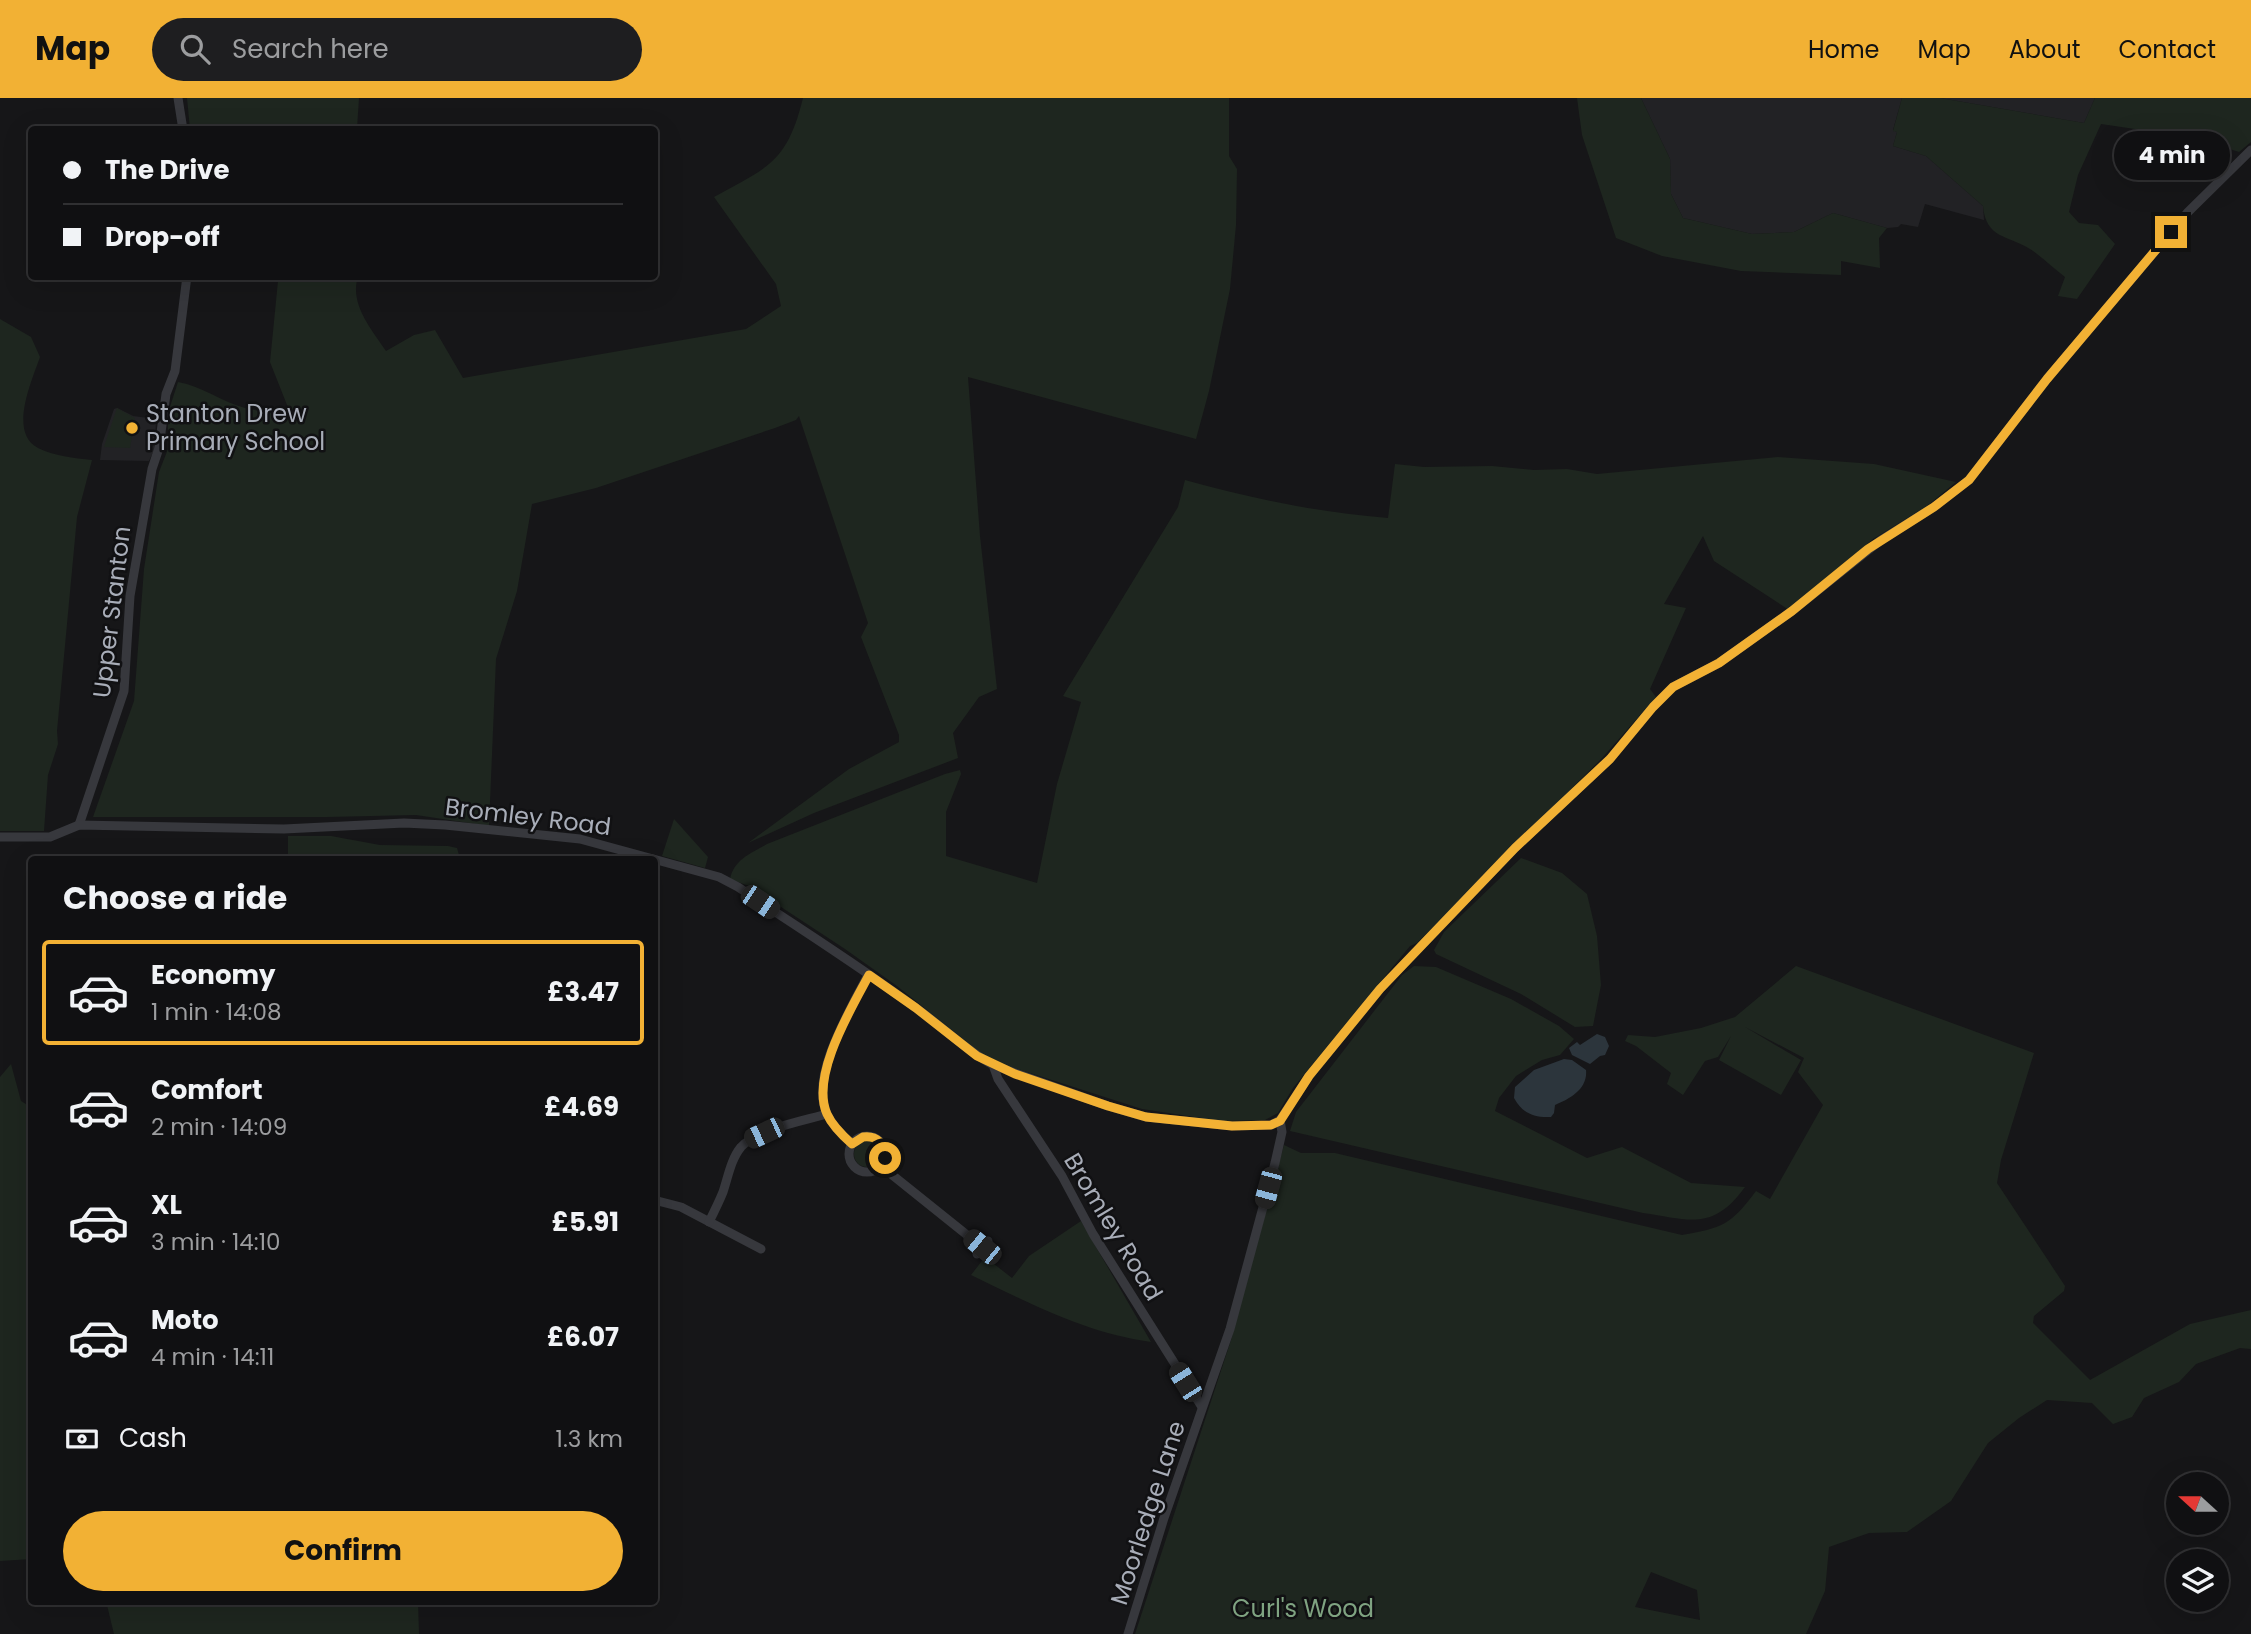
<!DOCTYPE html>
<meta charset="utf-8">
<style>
:root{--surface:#101012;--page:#1e1e20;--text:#f1f3f6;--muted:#9c9d9f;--line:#303032;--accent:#f2b134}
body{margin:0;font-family:Poppins,sans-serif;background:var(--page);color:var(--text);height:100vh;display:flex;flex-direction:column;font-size:26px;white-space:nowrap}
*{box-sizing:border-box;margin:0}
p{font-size:23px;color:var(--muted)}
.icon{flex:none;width:38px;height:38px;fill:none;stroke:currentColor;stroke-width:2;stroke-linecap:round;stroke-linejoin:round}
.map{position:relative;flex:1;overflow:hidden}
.drawer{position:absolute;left:28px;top:758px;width:630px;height:749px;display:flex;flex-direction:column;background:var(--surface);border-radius:7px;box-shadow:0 7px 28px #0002,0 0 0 2px var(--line)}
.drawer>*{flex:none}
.top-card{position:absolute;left:28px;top:28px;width:630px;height:154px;border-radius:7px;box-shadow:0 7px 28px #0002,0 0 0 2px var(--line);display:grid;align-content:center;height:154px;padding:0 35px;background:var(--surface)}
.needle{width:46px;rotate:291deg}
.tools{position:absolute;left:2166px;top:1374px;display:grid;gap:14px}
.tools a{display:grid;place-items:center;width:63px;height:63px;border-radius:50%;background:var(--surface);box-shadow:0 7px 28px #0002,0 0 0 2px var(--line);font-size:35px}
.end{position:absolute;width:32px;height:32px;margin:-16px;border:9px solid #f2b134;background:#111;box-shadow:0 0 0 4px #111}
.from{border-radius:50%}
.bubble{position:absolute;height:49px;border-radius:24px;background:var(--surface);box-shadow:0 7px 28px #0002,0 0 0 2px var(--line);font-size:23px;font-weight:700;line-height:49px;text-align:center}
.car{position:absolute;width:21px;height:42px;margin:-21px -10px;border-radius:9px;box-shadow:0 0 5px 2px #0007;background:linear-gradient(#222 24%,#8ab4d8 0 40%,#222 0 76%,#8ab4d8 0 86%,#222 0)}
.top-card b{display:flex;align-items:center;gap:24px;height:66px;font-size:26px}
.top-card b+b{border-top:2px solid var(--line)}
.top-card i{width:18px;height:18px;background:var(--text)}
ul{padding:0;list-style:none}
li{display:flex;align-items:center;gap:21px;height:105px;margin:0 14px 10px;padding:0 21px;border:4px solid transparent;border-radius:7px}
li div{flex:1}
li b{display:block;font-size:26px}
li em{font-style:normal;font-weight:700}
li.active{border-color:var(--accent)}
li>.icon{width:63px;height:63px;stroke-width:1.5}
h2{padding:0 35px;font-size:32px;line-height:84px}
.pay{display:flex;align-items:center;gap:18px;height:77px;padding:0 35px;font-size:26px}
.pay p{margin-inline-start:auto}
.cta{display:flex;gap:14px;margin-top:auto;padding:14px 35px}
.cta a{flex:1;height:80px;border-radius:42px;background:var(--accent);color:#111;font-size:28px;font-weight:700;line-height:80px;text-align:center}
header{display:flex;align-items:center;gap:42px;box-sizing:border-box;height:98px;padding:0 35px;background:var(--accent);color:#111}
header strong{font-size:33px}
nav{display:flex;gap:38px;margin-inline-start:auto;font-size:24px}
.search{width:490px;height:63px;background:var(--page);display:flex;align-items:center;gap:18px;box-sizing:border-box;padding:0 24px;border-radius:38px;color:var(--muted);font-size:26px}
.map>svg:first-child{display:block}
</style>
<header>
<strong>Map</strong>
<div class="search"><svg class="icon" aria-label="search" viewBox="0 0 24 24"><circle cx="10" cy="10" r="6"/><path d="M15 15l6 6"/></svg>Search here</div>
<nav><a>Home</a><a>Map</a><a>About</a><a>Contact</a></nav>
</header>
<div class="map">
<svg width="2251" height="1536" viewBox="0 0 2251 1536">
<rect width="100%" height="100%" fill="#161618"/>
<!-- built -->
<g fill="#222225">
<polygon points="1641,0 1902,0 1893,32 1897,34 1893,48 1926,58 1983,108 1984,122 1925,106 1918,129 1901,126 1898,129 1887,130 1833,115 1794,134 1752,136 1683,120 1671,96 1670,61"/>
<polygon points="1940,0 2095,0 2084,25"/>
<polygon points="117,310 133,318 156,321 155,350 149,363 100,362 102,346 114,311"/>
</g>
<!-- green -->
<g fill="#1e261f" fill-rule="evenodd">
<polygon points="187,0 359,0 357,31 190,31"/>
<path d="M803 0H1229V58L1237 71 1236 127 1230 191 1209 293 1196 341 968 279 980 438 997 591 979 599 953 635 958 660 814 715 748 745 849 671 899 644V637L861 539 868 525 799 318 796 322 775 330 596 390 532 406 517 493 496 561 489 728 416 717 327 719H93L134 603 144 471 159 374 168 351V315L178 284C202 288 222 304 245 310 260 314 274 314 289 312L270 264 278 183 258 181V179H362L357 182C351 208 372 232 386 253L414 237 435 232 463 280 746 231 781 208 776 186 714 99C768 69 787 65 803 0Z"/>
<polygon points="1577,0 1641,0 1670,61 1671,96 1683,120 1752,136 1794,134 1833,115 1887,130 1879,140 1880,170 1841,163 1841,177 1741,173 1662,158 1616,140 1582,37"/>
<path d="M1902 0H1940L2084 25 2095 0H2251V44L2239 54 2196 40 2101 26 2078 77 2069 114 2079 125 2098 127 2115 146 2077 201 2058 198 2065 179C2053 170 2042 159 2030 151 2008 137 1986 141 1983 108L1926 58 1893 48 1897 34 1893 33Z"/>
<path d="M0 221 31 239 40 259C32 282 8 335 38 350 54 358 74 360 92 362L77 419 57 633 58 646 48 677 44 733H0Z"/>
<polygon points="117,310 135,320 130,350 104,349"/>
<path d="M1778 359 1874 366 1956 384 1927 408 1873 441 1789 512 1714 463 1703 438 1664 506 1686 510 1650 591 1656 599 1603 659 1417 845 1410 848 1293 990 1278 1015 1265 1022 1221 1023 1142 1011 1011 969 983 957 897 888 845 851 749 788 730 781C734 761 752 755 767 746L945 676 960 672 961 676 946 714V758L1037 785 1057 686 1081 604 1063 598 1178 409 1185 382C1254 401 1316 414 1388 420L1395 366 1424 369 1492 368 1534 372 1567 371 1597 376Z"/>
<polygon points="674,721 708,759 705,770 662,758"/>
<polygon points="288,738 331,738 380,747 448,748 457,750 460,761 288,761"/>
<polygon points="1521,760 1562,775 1587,796 1597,838 1601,887 1593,928 1575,929 1521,896 1436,856 1434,852 1444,834"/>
<path d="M1414 868 1436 869 1511 901 1559 928 1574 941 1560 957 1542 962 1516 978 1499 1000 1495 1013 1587 1060 1622 1049 1691 1085 1745 1089C1713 1133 1691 1122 1643 1115L1290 1033 1296 1014 1402 877Z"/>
<path d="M1796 868 2034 955 2001 1062 1997 1085 2065 1188 2064 1193 2034 1218 2033 1225 2090 1282 2190 1226 2251 1212V1251L2240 1250 2196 1266 2179 1284 2144 1300 2132 1319 2113 1326 2092 1305 2047 1302 2019 1320 1988 1345 1951 1403 1907 1434 1869 1435 1829 1449 1825 1493 1806 1536H1135L1231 1242 1284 1047 1301 1055H1335L1682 1137C1722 1130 1731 1127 1756 1093L1770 1101 1823 1007 1798 974 1804 960 1745 929 1801 962 1781 997 1719 962 1731 938 1718 959 1705 963 1683 997 1667 986 1671 975 1636 948 1625 943 1628 937 1655 939 1701 930 1735 919ZM1651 1474 1697 1492 1700 1522 1635 1509Z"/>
<polygon points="11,966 21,1003 32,1010 32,1461 0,1463 0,979"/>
<circle cx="867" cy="1056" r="13"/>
<path d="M1081 1123 1151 1244C1086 1235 1029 1205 971 1177L985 1159 1012 1180 1029 1158Z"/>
<polygon points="106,1503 418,1503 419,1536 114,1536"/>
</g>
<!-- water -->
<g fill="#2c353c">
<polygon points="1597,936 1605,939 1609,948 1605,957 1600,958 1590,966 1572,957 1569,950 1577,944 1580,947"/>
<path d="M1564 961 1572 962 1586 972C1588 991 1570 1001 1555 1007L1554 1015 1551 1019C1534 1020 1522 1015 1514 1000L1515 989 1534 972Z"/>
</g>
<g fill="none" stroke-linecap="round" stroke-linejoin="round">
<!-- minor -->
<g stroke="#37383d" stroke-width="9">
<polyline points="178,0 183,32"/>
<polyline points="79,727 124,593 130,498 152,371 159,350 166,296 175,273 187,178"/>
<path d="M0 739H50L79 727 284 731 404 725 445 727 580 741 719 779 738 789C797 829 858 867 916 910 942 928 965 952 993 967L998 981 1062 1078 1093 1136 1202 1309"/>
<polyline points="993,967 1108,1008 1146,1019 1232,1028 1271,1027 1280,1022"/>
<polyline points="1280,1022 1309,978 1380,891 1515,750 1610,661 1653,609 1673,589 1719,565 1792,513 1881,442 1934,409 1969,382 2047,281 2188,114 2251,52"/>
<circle cx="867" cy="1056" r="18"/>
<path d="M852 1046C843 1038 832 1027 827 1016 809 978 851 911 868 877"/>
<polyline points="881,1068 982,1149"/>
<polyline points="654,1102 681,1109 761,1151"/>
<path d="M709 1124C714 1114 719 1104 723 1094 728 1079 731 1061 741 1049 758 1031 803 1023 827 1016"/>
<polyline points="977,1156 988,1143"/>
<polyline points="1128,1536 1164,1420 1230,1231 1275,1065 1282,1034 1280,1022"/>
</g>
</g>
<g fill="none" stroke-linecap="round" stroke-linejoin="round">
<!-- route -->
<path stroke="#f2b134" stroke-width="9" d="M885 1060C885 1046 877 1037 863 1039L852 1046C843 1038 832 1027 827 1016 810 978 851 911 869 877L916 910 977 958 1015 976 1108 1008 1146 1019 1232 1028 1271 1027 1280 1023 1309 978 1380 891 1515 750 1610 661 1653 609 1673 589 1719 565 1792 513 1868 451 1934 409 1969 382 2047 281 2171 134"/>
</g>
<!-- markers -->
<circle fill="#f2b134" stroke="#111113" stroke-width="2.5" cx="132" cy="330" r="7"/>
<g text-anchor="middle" stroke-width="5" stroke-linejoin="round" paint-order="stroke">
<!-- poi labels -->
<g font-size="24" fill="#a8adb8" stroke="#111113" text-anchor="start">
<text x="146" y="324">Stanton Drew<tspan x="146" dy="28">Primary School</tspan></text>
</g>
<!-- street labels -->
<g font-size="24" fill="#a8adb8" stroke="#111113">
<text transform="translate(112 514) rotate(-83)" y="8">Upper Stanton</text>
<text transform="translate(528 719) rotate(7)" y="8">Bromley Road</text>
<text transform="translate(1113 1129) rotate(59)" y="8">Bromley Road</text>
<text transform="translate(1148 1415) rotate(-72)" y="8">Moorledge Lane</text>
</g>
<!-- park labels -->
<g font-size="24" fill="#7fa381" stroke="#111113">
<text x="1303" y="1519">Curl's Wood</text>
</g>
</g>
</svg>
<div class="tools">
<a><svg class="needle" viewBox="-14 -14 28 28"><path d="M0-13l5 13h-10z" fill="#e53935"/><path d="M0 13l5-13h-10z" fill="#9c9d9f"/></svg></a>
<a><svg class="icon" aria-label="layers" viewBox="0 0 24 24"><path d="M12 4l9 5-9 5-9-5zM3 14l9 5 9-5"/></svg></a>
</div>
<i class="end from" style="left:885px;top:1060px"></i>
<i class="end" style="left:2171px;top:134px"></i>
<div class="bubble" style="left:2114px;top:33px;width:116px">4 min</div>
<i class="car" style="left:760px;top:804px;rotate:124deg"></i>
<i class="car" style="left:764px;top:1035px;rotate:245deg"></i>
<i class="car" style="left:1268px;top:1090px;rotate:195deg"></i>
<i class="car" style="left:982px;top:1149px;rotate:309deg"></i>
<i class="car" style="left:1185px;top:1284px;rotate:328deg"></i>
<div class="top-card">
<b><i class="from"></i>The Drive</b>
<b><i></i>Drop-off</b>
</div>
<section class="drawer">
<h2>Choose a ride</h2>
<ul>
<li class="active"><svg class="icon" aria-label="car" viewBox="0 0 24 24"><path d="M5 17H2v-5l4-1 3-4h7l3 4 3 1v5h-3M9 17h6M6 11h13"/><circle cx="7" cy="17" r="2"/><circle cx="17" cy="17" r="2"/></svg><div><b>Economy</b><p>1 min · 14:08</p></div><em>£3.47</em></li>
<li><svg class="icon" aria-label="car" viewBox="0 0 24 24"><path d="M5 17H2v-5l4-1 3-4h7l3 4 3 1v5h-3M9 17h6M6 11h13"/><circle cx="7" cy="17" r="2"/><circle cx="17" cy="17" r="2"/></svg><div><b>Comfort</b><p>2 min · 14:09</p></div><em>£4.69</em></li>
<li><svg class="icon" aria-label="car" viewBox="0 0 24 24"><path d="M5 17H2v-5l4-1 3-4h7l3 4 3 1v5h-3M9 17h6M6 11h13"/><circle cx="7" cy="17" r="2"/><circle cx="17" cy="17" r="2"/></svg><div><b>XL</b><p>3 min · 14:10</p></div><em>£5.91</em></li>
<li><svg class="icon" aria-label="car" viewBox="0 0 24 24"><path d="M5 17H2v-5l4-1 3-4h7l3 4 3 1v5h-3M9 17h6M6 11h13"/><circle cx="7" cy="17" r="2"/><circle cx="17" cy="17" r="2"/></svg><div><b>Moto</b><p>4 min · 14:11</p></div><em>£6.07</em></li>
</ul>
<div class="pay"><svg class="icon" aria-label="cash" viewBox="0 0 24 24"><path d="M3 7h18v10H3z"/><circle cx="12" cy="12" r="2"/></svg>Cash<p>1.3 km</p></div>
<div class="cta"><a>Confirm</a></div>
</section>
</div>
